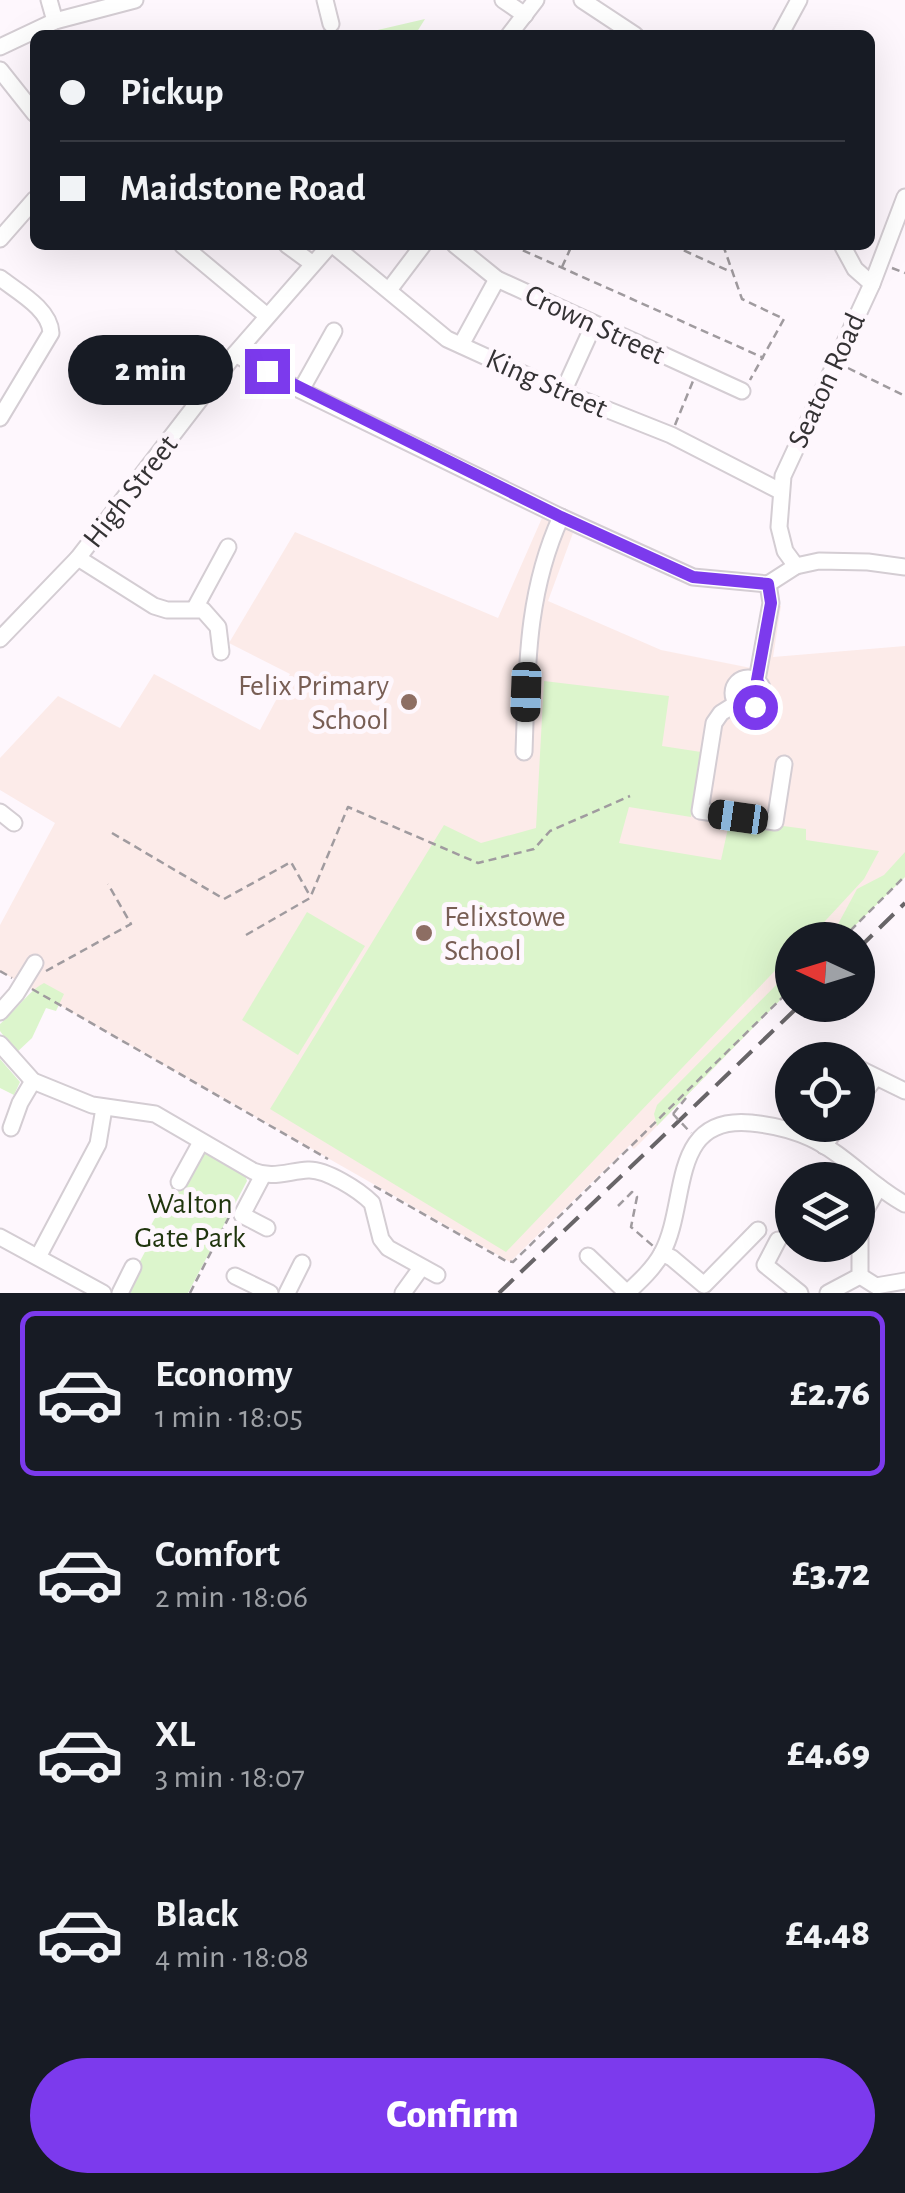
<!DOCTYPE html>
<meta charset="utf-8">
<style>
:root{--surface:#171b24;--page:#242831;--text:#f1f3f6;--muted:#9ea1a6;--line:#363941;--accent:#7c3aed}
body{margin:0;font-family:"Alegreya Sans",sans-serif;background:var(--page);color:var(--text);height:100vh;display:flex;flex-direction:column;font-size:38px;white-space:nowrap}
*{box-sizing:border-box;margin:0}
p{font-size:32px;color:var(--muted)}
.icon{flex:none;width:55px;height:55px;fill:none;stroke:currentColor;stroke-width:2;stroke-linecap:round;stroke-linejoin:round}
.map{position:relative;height:1293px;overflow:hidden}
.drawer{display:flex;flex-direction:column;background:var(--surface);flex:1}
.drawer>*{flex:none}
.hud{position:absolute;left:30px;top:30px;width:845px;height:220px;border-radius:15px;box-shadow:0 10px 40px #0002;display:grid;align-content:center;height:220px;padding:0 30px;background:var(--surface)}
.needle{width:65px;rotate:274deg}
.buttons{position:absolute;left:775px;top:922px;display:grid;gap:20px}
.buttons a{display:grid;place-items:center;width:100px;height:100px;border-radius:50%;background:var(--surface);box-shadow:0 10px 40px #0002;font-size:50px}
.end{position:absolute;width:45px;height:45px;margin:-22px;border:12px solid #7c3aed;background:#fff;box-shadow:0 0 0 5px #fff}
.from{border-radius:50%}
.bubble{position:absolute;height:70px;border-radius:35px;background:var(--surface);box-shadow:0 10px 40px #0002;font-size:32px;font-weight:800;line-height:70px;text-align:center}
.car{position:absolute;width:30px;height:60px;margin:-30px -15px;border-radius:12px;box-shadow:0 0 8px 2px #0007;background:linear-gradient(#222 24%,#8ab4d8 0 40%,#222 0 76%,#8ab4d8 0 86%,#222 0)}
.hud b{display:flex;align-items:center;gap:35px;height:95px;font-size:38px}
.hud b+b{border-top:2px solid var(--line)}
.hud i{width:25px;height:25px;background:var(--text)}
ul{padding:18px 0 0;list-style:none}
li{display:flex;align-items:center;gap:30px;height:165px;margin:0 20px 15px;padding:0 10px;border:5px solid transparent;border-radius:15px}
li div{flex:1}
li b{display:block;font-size:38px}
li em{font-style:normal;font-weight:800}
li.on{border-color:var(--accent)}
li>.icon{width:90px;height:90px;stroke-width:1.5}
.action{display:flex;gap:20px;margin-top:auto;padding:20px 30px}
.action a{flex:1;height:115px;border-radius:60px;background:var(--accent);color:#fff;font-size:40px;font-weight:800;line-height:115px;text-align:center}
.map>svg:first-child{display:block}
</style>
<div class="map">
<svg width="905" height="1293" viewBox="0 0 905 1293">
<rect width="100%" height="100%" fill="#fef7fd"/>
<!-- education -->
<polygon fill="#fcebe9" points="542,518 573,533 548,601 661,650 751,668 766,602 781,606 773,657 905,646 905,877 840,940 792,940 792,988 657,1126 634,1149 630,1145 510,1262 0,971 0,925 55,823 0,790 0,758 58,696 120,728 154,674 260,730 290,674 229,643 295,532 498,618"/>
<!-- green -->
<g fill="#dcf5cc">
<polygon points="425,19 415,35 368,35 369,32"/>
<polygon points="544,681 669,696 662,746 701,752 691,817 629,807 619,843 721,860 730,819 806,829 806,840 879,851 864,879 814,933 824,933 837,926 857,889 884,875 905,852 905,877 840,940 792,940 792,953 506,1252 270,1109 444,825 481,843 536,828"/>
<polygon points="307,912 365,946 298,1055 242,1020"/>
<polygon points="792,969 792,988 657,1126 654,1114 657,1105"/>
<path d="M44 983 64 994 56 1011 46 1008 32 1038 16 1053 0 1031V1024C14 1012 31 989 44 983Z"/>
<polygon points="0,1059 20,1082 14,1095 0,1088"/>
<polygon points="207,1152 245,1175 247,1181 188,1293 130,1293 142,1268 138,1265 156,1231 150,1227 175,1182 201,1154"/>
</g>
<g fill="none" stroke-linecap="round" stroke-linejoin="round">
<!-- minor casing -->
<g stroke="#d4cdd3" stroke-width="19">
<g id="minor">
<polyline points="49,0 55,21"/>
<polyline points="325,0 331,24"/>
<polyline points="503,0 525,15"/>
<polyline points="582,0 635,35"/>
<polyline points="509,35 536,0"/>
<polyline points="780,35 799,0"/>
<polyline points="0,47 55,21 135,0"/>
<polyline points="0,70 35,114"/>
<polyline points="0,239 35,199"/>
<polyline points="182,245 266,315"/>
<polyline points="287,245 313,264"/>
<polyline points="333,245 447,339 563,392 671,435 780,491"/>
<polyline points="455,245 497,279 742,391"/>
<polyline points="842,245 855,269 872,284"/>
<path d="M0 278C18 292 50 309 51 333L0 418"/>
<polyline points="389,290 423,245"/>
<polyline points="461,345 497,279"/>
<polyline points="235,354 298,389 561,517 693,577 768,584 796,566 819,561 868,562 905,567"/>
<polyline points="301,390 334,331"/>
<polyline points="563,392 594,324"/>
<polyline points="78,558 154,606 167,610 203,610 218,627 221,652"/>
<polyline points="796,566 785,551 779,527 783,476 872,284 905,197"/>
<polyline points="195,608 228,547"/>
<polyline points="0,639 78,558 235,354 330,245"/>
<circle cx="748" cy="693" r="15"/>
<polyline points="757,680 771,603 768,584"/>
<polyline points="737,703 721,713 714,723 700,811 775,822 784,764"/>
<path d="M524 752C527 670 526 593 561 517"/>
<polyline points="0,812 14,823"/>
<polyline points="0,1012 16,994 35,963"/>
<path d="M0 1044 33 1081 92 1105 155 1114 253 1171C272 1179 289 1171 308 1170 326 1169 359 1190 372 1203L381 1239 388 1248 437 1275"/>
<polyline points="825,1060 833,1053 845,1060"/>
<polyline points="858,1068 905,1091"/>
<polyline points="858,1101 875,1078"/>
<polyline points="11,1128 20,1103 33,1081"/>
<polyline points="824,1146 839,1125"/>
<polyline points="263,1175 242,1215 267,1228"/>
<polyline points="179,1182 201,1142"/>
<polyline points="0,1237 103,1293"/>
<polyline points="778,1240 765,1265 800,1293"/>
<polyline points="662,1253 672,1258 704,1285 758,1230"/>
<polyline points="588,1256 627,1293"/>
<polyline points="38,1257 98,1144 104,1108"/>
<polyline points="235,1276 270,1293"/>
<polyline points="860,1276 876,1286 905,1281"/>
<polyline points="120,1293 133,1267"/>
<polyline points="287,1293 302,1263"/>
<polyline points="403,1293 421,1268"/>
<path d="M627 1293C640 1281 654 1268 662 1253 689 1203 668 1115 751 1123 772 1125 791 1129 810 1138 845 1154 871 1186 905 1204"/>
<polyline points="828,1293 860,1276 860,1220 879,1187"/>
</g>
</g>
<!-- path -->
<g stroke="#a09b9f" stroke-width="2.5" stroke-dasharray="8 5" stroke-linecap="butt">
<polyline points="511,245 764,358"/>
<polyline points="672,245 731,272"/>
<polyline points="723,245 742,299 784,319 750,380"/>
<polyline points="562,267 572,245"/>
<polyline points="892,268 905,273"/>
<polyline points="848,368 905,396"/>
<polyline points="675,425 693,381"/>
<polyline points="112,833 224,899 291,862 310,896"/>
<polyline points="246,935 310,898 348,807 478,863 534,849 550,831 630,796"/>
<polyline points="841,940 905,876"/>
<polyline points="0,971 12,978"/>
<polyline points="46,971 131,924 108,884"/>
<polyline points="32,989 328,1159"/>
<polyline points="673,1114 686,1098"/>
<polyline points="374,1186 506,1261 513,1262 792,988"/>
<polyline points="618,1206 632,1192 637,1197 631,1227 653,1246"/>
<polyline points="190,1293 229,1217"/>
</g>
<!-- minor -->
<use href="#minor" stroke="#fff" stroke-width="15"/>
<!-- rail -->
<g stroke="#686568" stroke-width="4" stroke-dasharray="20 10" stroke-linecap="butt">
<polyline points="858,949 905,903"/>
<polyline points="499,1293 800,1005"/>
</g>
<!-- path-bridge -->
<polyline stroke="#a09b9f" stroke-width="2.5" stroke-dasharray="8 5" stroke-linecap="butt" points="673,1114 691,1133"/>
</g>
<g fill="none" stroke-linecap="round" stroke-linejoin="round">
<!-- route -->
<polyline stroke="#7c3aed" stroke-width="12" points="267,371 561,517 693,577 768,584 771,603 757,680 764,694 755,707"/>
</g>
<!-- markers -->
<g fill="#8d6e63" stroke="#fef7fd" stroke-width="4">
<circle cx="409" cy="702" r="10"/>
<circle cx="424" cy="933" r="10"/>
</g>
<g text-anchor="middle" stroke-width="10" stroke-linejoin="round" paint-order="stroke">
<!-- street labels -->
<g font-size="30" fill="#343234" stroke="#fef7fd">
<text transform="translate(595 324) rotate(25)" y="10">Crown Street</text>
<text transform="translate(826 380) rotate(-65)" y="10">Seaton Road</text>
<text transform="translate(547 383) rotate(24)" y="10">King Street</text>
<text transform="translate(130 491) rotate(-52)" y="10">High Street</text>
</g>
<!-- education labels -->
<g font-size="30" fill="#785e54" stroke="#fef7fd" text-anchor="end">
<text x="389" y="695">Felix Primary<tspan x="389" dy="34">School</tspan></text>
<text x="444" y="926" text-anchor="start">Felixstowe<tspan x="444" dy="34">School</tspan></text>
</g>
<!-- park labels -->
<g font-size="30" fill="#1f350d" stroke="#fef7fd">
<text x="190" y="1213">Walton<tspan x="190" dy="34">Gate Park</tspan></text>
</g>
</g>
</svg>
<div class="buttons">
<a><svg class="needle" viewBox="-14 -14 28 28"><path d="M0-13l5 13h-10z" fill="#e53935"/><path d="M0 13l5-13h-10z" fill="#9ea1a6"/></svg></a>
<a><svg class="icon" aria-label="locate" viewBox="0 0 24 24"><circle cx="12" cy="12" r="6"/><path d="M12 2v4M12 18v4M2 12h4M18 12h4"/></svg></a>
<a><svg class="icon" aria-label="layers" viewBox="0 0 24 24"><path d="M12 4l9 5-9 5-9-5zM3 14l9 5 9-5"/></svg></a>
</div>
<i class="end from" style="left:755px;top:707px"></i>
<i class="end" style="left:267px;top:371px"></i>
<div class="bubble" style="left:68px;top:335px;width:165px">2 min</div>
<i class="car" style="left:526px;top:692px;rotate:182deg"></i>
<i class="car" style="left:738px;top:817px;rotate:278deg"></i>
<div class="hud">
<b><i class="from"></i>Pickup</b>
<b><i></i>Maidstone Road</b>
</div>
</div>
<section class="drawer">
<ul>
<li class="on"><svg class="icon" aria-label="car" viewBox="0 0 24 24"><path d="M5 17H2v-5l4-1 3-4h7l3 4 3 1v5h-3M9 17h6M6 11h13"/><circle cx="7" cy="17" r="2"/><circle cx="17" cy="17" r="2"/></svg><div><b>Economy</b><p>1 min · 18:05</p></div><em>£2.76</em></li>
<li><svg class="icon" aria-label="car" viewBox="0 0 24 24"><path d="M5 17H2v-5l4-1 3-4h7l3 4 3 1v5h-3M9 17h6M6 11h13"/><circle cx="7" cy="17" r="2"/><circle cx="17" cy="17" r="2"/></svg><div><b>Comfort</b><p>2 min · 18:06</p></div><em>£3.72</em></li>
<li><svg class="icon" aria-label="car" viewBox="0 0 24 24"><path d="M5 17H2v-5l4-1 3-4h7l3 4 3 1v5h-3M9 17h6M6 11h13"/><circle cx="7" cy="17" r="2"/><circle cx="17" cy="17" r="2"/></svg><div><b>XL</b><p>3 min · 18:07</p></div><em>£4.69</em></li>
<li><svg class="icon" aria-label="car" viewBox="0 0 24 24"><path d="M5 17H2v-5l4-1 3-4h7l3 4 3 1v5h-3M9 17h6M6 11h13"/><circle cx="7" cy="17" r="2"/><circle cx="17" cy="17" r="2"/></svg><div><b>Black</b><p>4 min · 18:08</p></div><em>£4.48</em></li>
</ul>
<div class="action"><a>Confirm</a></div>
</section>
